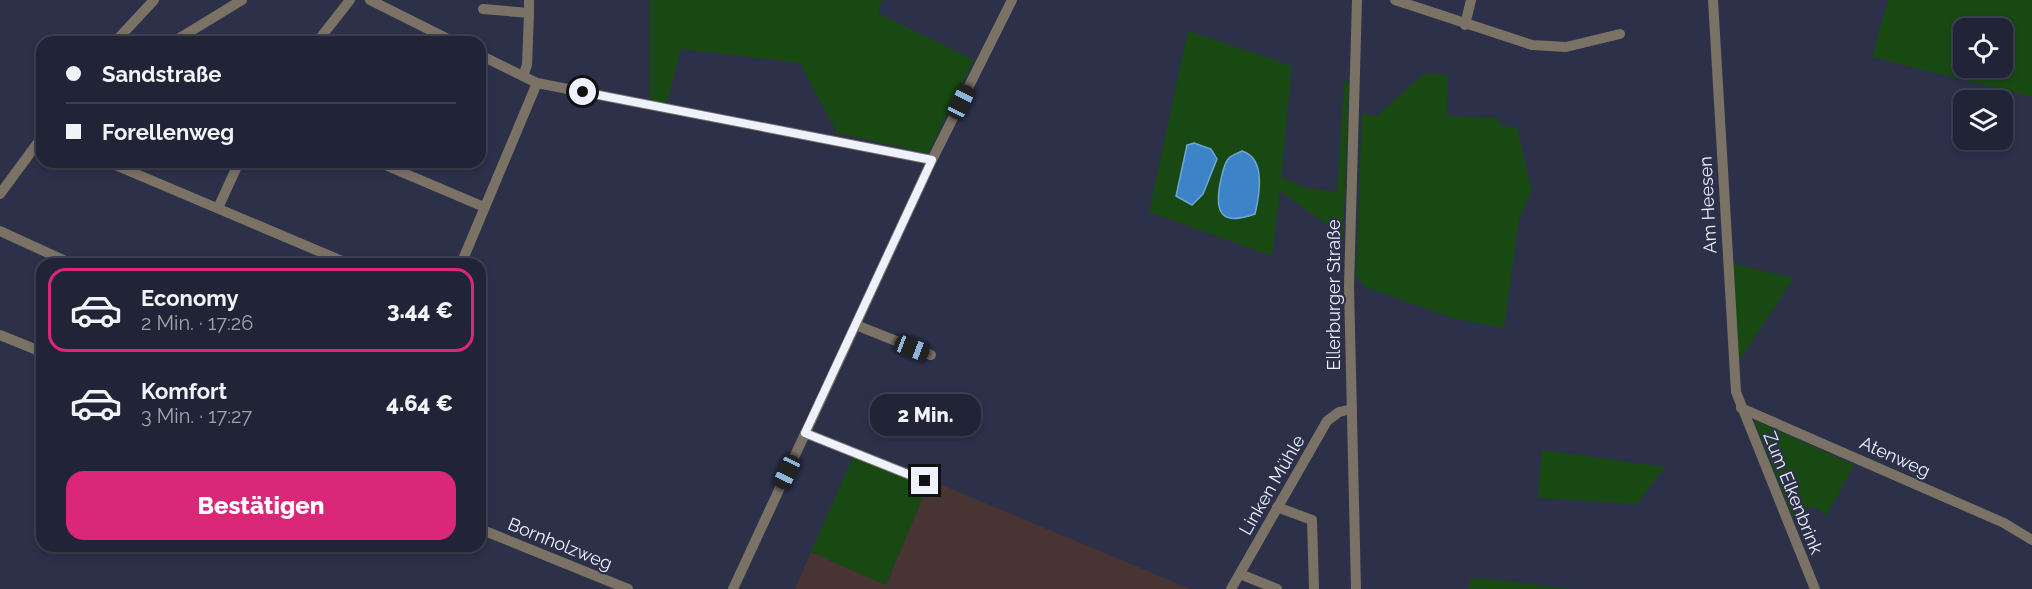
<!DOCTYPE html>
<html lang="de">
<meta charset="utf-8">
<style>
:root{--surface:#212437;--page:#2d3042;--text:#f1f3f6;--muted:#a2a4ad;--line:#3e4152;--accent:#db2777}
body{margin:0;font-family:Raleway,sans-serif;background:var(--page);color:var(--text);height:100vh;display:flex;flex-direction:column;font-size:22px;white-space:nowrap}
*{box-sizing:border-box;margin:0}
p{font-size:20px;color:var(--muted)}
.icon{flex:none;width:33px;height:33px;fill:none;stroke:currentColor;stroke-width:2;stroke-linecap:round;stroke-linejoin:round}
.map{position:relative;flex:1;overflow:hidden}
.drawer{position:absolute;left:36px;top:258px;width:450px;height:294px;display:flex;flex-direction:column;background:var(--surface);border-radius:18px;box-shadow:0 3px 9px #0003,0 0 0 2px var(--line)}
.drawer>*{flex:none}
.hud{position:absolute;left:36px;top:36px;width:450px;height:132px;border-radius:18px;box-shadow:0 3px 9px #0003,0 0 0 2px var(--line);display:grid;align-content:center;height:132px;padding:0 30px;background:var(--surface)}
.controls{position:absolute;left:1953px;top:18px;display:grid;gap:12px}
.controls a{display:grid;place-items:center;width:60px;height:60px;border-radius:12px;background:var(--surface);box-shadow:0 3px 9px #0003,0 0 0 2px var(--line);font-size:30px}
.end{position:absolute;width:27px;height:27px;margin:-14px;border:8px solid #eef1fe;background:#111;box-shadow:0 0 0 3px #111}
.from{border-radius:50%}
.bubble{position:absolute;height:42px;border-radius:18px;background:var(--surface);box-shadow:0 3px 9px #0003,0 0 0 2px var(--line);font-size:20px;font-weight:800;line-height:42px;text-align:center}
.car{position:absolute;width:18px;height:36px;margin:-18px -9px;border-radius:8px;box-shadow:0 0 4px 2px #0007;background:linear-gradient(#222 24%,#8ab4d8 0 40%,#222 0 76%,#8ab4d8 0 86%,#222 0)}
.hud b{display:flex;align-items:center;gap:21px;height:57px;font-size:22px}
.hud b+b{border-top:2px solid var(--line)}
.hud i{width:15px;height:15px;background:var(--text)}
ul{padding:10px 0 0;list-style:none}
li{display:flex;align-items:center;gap:18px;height:84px;margin:0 12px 9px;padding:0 18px;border:3px solid transparent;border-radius:18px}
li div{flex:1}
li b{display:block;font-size:22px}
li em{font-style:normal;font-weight:800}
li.on{border-color:var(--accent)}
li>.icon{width:54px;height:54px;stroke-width:1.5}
.primary-button{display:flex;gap:12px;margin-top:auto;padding:12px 30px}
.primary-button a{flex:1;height:69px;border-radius:18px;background:var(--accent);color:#fff;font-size:24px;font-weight:800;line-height:69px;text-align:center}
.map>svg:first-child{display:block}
</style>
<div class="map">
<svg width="2032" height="589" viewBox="0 0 2032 589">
<rect width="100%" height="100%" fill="#2c3049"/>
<!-- industrial -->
<polygon fill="#483433" points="930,480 1191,589 795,589 811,552 886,585"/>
<!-- green -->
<g fill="#184912" fill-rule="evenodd">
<polygon points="650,0 882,0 878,13 974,60 928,153 837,133 800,63 681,49 667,104 650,101"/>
<path d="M1888 0H2032V97L1872 57ZM1964 28H2002V68H1964Z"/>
<path d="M1188 31 1292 66 1281 177 1305 188 1337 192 1344 81 1349 82 1343 240 1338 233 1280 191 1272 256 1149 212ZM1230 157 1258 200 1217 202 1223 169Z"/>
<polygon points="1425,73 1448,75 1447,116 1499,118 1500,125 1517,128 1532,191 1519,219 1504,328 1456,319 1365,287 1356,275 1362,114 1377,116"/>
<polygon points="1731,263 1794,278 1739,361"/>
<polygon points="1757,421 1854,465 1826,516 1814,506 1792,517 1755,423"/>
<polygon points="1542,450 1665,467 1637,504 1538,498"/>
<polygon points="854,455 928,485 886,585 811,552"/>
<polygon points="1480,578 1573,589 1468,589 1470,579"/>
</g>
<!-- water -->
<g fill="#3c84c7" stroke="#71a5d8" stroke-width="1.5">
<polygon points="1194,143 1211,149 1217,159 1203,194 1192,205 1176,196 1187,145"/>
<path d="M1242 151C1266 158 1260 193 1255 214 1224 225 1214 216 1220 184 1222 176 1223 164 1229 158 1232 155 1238 153 1242 151Z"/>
</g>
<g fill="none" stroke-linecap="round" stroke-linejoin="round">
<!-- minor -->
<g stroke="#7b7266" stroke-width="10">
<polyline points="370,0 454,42"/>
<polyline points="1395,0 1532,45 1566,47 1620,34"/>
<polyline points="1713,0 1736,392 1815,589"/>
<polyline points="483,9 529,13 527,65 523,76"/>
<polyline points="529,13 529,0"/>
<polyline points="1465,25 1471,0"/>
<polyline points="115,42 154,0"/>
<polyline points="173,42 242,0"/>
<polyline points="317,42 350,0"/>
<polyline points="480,55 537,83 932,160"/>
<polyline points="108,162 349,264"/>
<polyline points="378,162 484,207"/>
<polyline points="0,194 42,137"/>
<polyline points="218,208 239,162"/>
<polyline points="0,231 72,264"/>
<polyline points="461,264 537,83"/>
<polyline points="856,325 931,355"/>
<polyline points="0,335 42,352"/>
<polyline points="1741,408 2004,523 2032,540"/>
<polyline points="805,433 925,481"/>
<polyline points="1277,507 1312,520 1314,589"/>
<polyline points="480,529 628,589"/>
<polyline points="1240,574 1277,589"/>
<polyline points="733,589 932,160 1012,0"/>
<polyline points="1231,589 1327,421 1339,412 1352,409"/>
<polyline points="1356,589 1349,286 1357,0"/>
</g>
</g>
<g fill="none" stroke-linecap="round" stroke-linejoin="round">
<!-- route -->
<polyline stroke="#eef1fe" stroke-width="8" points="583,92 932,160 805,433 925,481"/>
</g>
<g text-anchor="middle" stroke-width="4.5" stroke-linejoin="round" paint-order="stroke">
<!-- street labels -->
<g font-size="18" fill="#eef1fe" stroke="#2c3049">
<text transform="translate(1708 205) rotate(-93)" y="6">Am Heesen</text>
<text transform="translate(1334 295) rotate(-90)" y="6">Ellerburger Straße</text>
<text transform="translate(1895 457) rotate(24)" y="6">Atenweg</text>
<text transform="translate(1272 485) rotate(-60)" y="6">Linken Mühle</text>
<text transform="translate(1793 493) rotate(68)" y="6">Zum Elkenbrink</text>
<text transform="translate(560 544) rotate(22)" y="6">Bornholzweg</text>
</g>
</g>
</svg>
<div class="controls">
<a><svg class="icon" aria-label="locate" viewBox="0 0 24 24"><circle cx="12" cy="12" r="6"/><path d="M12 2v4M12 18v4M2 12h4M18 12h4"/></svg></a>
<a><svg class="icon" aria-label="layers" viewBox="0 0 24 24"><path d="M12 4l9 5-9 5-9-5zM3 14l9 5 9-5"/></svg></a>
</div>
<i class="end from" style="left:583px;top:92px"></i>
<i class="end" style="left:925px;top:481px"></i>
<div class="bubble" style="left:870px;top:394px;width:111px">2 Min.</div>
<i class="car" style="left:961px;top:102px;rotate:26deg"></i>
<i class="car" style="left:912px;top:348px;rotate:111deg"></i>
<i class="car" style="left:787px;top:472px;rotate:205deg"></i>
<div class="hud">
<b><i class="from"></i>Sandstraße</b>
<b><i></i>Forellenweg</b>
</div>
<section class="drawer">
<ul>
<li class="on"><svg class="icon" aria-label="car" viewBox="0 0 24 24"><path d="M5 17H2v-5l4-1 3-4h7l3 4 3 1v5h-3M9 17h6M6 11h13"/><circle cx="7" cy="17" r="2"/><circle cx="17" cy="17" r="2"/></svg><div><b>Economy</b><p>2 Min. · 17:26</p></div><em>3.44 €</em></li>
<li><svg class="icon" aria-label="car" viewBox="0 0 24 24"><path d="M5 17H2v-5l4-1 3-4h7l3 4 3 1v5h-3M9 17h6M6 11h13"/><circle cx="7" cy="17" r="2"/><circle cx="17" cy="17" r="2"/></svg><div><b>Komfort</b><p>3 Min. · 17:27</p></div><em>4.64 €</em></li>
</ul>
<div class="primary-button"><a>Bestätigen</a></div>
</section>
</div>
